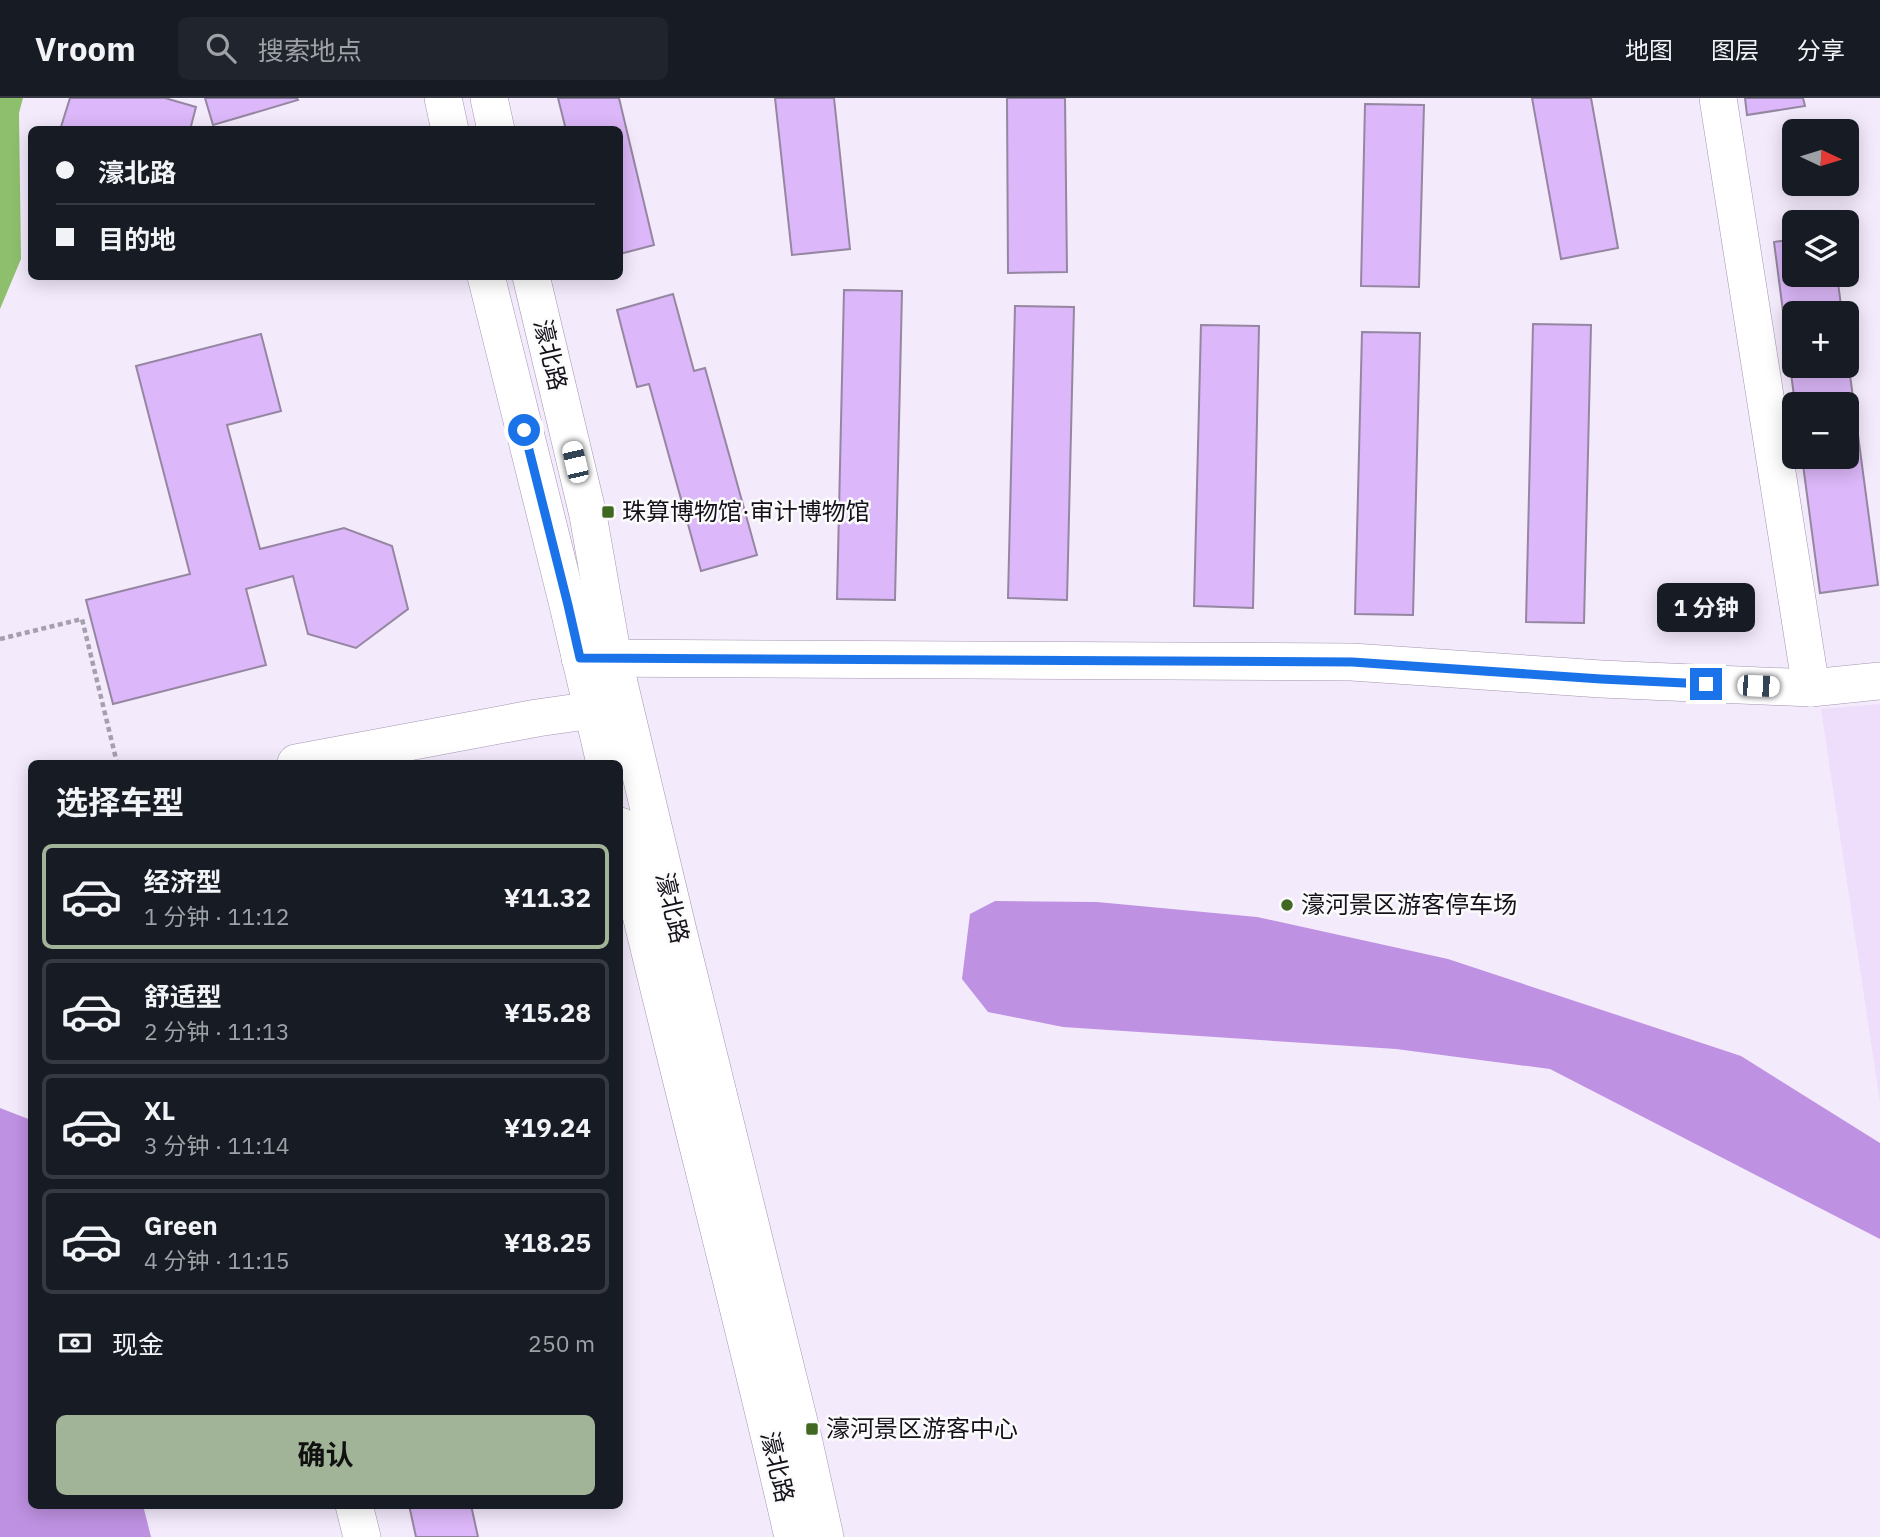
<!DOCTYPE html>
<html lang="zh">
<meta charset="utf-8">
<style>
:root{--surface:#171b24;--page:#20242c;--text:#f1f3f6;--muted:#9ea1a6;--line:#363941;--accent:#a2b497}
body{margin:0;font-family:"IBM Plex Sans","Noto Sans SC",sans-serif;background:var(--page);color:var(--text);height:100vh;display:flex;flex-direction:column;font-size:26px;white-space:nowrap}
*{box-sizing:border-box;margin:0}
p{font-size:23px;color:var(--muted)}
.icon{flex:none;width:38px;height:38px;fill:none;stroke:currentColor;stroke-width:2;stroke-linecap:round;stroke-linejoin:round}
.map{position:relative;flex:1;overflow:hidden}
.sheet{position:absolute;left:28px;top:662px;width:595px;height:749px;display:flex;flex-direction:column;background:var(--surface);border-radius:10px;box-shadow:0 4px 18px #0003}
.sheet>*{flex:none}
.guide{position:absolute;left:28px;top:28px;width:595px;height:154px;border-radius:10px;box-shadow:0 4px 18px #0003;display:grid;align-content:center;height:154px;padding:0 28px;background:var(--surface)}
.needle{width:46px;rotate:94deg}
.buttons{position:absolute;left:1782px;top:21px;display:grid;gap:14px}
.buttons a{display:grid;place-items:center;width:77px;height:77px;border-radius:10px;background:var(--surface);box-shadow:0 4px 18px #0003;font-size:35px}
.end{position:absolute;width:32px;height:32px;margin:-16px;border:9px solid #1a73e8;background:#fff;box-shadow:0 0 0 4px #fff}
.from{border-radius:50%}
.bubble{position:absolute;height:49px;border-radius:10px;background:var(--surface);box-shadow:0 4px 18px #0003;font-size:23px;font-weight:700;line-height:49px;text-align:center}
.car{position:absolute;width:21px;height:42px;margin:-21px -10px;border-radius:9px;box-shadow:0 0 5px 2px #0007;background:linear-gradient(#fff 24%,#345 0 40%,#fff 0 76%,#345 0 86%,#fff 0)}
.guide b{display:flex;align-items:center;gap:24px;height:66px;font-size:26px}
.guide b+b{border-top:2px solid var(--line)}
.guide i{width:18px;height:18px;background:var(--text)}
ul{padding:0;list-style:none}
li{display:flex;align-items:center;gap:21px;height:105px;margin:0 14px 10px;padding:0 14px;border:4px solid var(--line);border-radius:10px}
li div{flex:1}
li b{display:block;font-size:26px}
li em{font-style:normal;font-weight:700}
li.active{border-color:var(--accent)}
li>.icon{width:63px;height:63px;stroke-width:1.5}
h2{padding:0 28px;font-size:32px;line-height:84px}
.pay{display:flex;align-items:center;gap:18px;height:77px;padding:0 28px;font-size:26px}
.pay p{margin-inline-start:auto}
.button{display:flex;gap:14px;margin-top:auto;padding:14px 28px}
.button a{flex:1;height:80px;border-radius:10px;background:var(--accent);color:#111;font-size:28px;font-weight:700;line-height:80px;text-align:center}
header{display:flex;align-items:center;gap:42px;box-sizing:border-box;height:98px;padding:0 35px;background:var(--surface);border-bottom:2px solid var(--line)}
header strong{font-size:33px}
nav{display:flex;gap:38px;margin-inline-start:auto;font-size:24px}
.search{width:490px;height:63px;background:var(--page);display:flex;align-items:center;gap:18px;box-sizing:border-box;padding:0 24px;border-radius:10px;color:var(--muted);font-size:26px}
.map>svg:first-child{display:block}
</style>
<header>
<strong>Vroom</strong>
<div class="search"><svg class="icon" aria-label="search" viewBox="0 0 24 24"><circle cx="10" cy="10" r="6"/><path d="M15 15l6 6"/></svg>搜索地点</div>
<nav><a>地图</a><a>图层</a><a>分享</a></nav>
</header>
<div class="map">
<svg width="1880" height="1439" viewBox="0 0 1880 1439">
<rect width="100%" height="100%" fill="#f3eafc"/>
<!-- built -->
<polygon fill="#eedefb" points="1880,606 1880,1004 1821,611"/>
<!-- forest -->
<polygon fill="#8ebf6d" points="0,0 23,0 19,15 21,161 0,211"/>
<!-- water -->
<g fill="#bf91e2">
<polygon points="995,803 1097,804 1257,819 1448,861 1741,958 1880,1045 1880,1141 1550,971 1396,951 1063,929 988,914 962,881 970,816"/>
<polygon points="0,1010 31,1022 32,1407 143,1407 151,1439 0,1439"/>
</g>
<!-- building -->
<g fill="#dcb7f9" stroke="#9586a1" stroke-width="2">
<polygon points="70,0 165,0 196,9 190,32 60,32"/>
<polygon points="205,0 297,0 298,2 213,27"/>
<polygon points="558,0 619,0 654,147 620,156 620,32 566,32"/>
<polygon points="775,0 834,0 850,151 792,157"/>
<polygon points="1007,0 1065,0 1067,174 1008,175"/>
<polygon points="1532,0 1591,0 1618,150 1561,161"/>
<polygon points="1745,0 1803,0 1805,8 1747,17"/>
<polygon points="1365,6 1424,7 1419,189 1361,188"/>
<polygon points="1794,141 1794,177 1837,177 1842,215 1794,215 1794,268 1846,268 1846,247 1878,487 1820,495 1802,359 1846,359 1846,306 1795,306 1774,144"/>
<polygon points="844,192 902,193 895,502 837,501"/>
<polygon points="673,196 694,273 705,270 757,457 701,473 649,286 637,289 617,212"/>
<polygon points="1015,208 1074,209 1067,502 1008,500"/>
<polygon points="1533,226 1591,227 1584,525 1526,524"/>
<polygon points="1201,227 1259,228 1253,510 1194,508"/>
<polygon points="1362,234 1420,235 1413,517 1355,516"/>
<polygon points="261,236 281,313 227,327 260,451 344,430 392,448 408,511 356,550 308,536 293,478 246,491 266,567 113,606 86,502 190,476 136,268"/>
<polygon points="409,1407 471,1407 478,1439 416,1439"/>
</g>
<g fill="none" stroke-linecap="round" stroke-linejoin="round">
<!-- minor casing -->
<g stroke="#a494b0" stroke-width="38">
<g id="minor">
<polyline points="443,0 450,32"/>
<polyline points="489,0 496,32"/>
<polyline points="1718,0 1811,590"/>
<polyline points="486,178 568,507 605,665"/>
<polyline points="531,178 588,417 613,560 678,833 803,1340 825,1439"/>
<polyline points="580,560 1352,564 1601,581 1811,590 1880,583"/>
<polyline points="296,665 537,620 593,612"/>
<path d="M620 728C675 966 739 1201 793 1439"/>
<polyline points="354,1407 362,1439"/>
</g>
</g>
<!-- path -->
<polyline stroke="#a69fae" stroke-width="4.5" stroke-dasharray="5 3.5" stroke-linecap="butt" points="0,541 82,521 117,665"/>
<!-- minor -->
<use href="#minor" stroke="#fff" stroke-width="37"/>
</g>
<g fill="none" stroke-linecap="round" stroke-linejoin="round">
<!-- route -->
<polyline stroke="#1a73e8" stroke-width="9" points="524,332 568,507 580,560 1352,564 1601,581 1706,586"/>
</g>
<!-- markers -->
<g fill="#416823" stroke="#fbfbfb" stroke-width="2.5">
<rect x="601" y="407" width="14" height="14" rx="3.5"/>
<circle cx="1287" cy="807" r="7"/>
<rect x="805" y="1324" width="14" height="14" rx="3.5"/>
</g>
<g text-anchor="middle" stroke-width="5" stroke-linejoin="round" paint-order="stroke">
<!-- street labels -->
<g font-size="24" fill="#15101a" stroke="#fbfbfb">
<text transform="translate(550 257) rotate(77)" y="8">濠北路</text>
<text transform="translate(672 810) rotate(77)" y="8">濠北路</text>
<text transform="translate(777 1369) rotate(77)" y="8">濠北路</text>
</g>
<!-- poi labels -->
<g font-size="24" fill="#15101a" stroke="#fbfbfb" text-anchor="start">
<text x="622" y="422">珠算博物馆·审计博物馆</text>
<text x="1301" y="815">濠河景区游客停车场</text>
<text x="826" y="1339">濠河景区游客中心</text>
</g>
</g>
</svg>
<div class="buttons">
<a><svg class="needle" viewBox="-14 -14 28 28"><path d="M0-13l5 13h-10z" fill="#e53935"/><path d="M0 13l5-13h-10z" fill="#9ea1a6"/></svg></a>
<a><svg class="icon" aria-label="layers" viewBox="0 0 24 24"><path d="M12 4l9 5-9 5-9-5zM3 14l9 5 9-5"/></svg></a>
<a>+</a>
<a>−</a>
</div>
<i class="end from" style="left:524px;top:332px"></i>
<i class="end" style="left:1706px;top:586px"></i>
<div class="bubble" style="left:1657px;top:485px;width:98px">1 分钟</div>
<i class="car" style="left:575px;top:364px;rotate:347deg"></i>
<i class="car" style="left:1758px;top:588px;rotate:92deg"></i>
<div class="guide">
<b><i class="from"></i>濠北路</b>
<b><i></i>目的地</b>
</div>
<section class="sheet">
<h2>选择车型</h2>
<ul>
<li class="active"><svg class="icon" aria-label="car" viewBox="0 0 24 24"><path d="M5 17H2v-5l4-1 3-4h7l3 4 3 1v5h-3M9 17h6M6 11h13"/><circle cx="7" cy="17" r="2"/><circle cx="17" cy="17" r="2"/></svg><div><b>经济型</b><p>1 分钟 · 11:12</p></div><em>¥11.32</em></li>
<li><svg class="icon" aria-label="car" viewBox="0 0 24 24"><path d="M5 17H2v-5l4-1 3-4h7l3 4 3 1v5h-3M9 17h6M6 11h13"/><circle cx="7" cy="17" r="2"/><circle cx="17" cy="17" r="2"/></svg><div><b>舒适型</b><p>2 分钟 · 11:13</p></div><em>¥15.28</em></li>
<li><svg class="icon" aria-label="car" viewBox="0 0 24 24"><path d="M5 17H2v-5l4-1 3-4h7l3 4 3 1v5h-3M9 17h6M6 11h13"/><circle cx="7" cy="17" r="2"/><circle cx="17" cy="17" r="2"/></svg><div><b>XL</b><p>3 分钟 · 11:14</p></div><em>¥19.24</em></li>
<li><svg class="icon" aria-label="car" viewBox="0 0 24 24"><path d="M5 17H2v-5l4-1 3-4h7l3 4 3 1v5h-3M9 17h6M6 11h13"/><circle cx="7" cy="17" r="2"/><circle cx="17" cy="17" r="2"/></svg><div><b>Green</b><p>4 分钟 · 11:15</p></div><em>¥18.25</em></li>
</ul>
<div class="pay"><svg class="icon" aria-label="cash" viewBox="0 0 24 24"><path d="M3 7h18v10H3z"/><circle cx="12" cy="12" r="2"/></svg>现金<p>250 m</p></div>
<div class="button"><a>确认</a></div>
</section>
</div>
